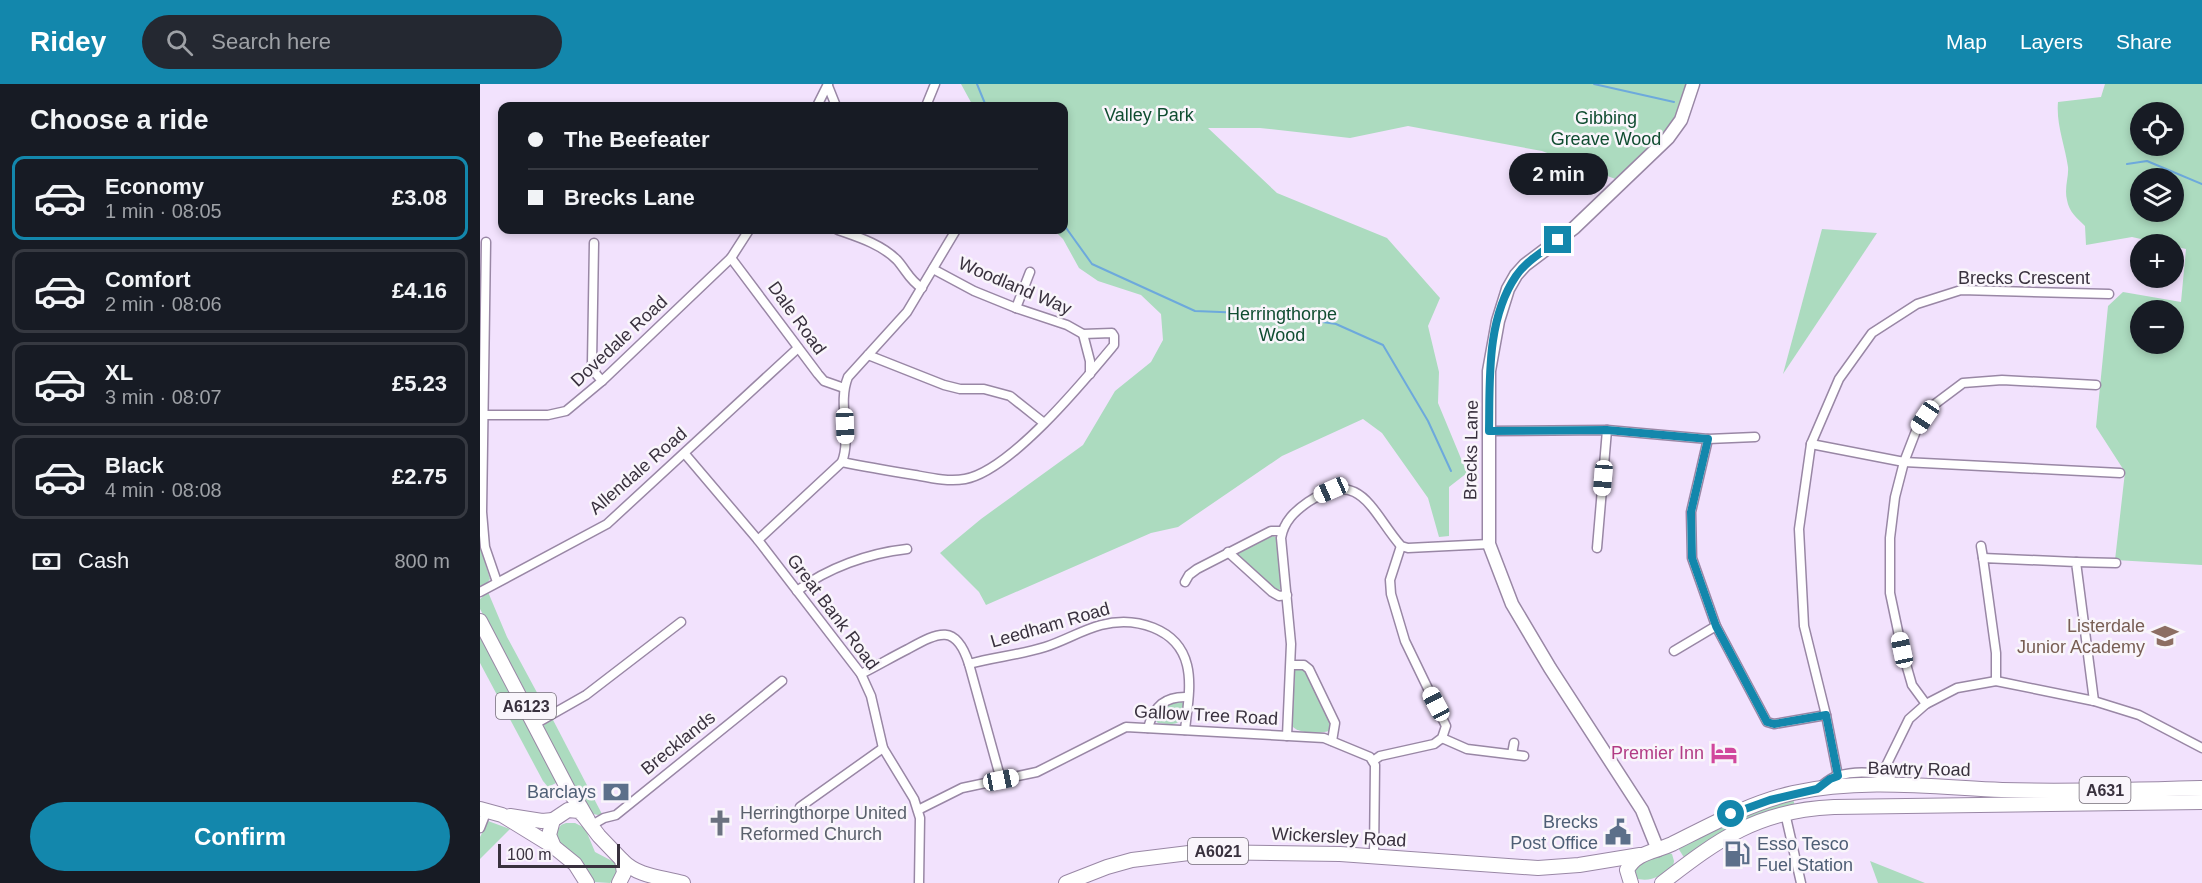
<!DOCTYPE html>
<meta charset="utf-8">
<style>
:root{--surface:#171b24;--page:#242831;--text:#f1f3f6;--muted:#9ea1a6;--line:#363941;--accent:#1387ac}
body{margin:0;font-family:Arial,sans-serif;background:var(--page);color:var(--text);height:100vh;display:flex;flex-direction:column;font-size:22px;white-space:nowrap}
*{box-sizing:border-box;margin:0}
p{font-size:20px;color:var(--muted)}
.icon{flex:none;width:33px;height:33px;fill:none;stroke:currentColor;stroke-width:2;stroke-linecap:round;stroke-linejoin:round}
.map{position:relative;flex:1;overflow:hidden}
.side{display:flex;flex-direction:column;background:var(--surface);width:480px}
.side>*{flex:none}
.banner{position:absolute;left:18px;top:18px;width:570px;height:132px;border-radius:12px;box-shadow:0 3px 9px #0003;display:grid;align-content:center;height:132px;padding:0 30px;background:var(--surface)}
.controls{position:absolute;left:1650px;top:18px;display:grid;gap:12px}
.controls a{display:grid;place-items:center;width:54px;height:54px;border-radius:50%;background:var(--surface);box-shadow:0 3px 9px #0003;font-size:30px}
.scale{position:absolute;left:18px;bottom:15px;width:122px;box-sizing:border-box;padding-left:6px;border:3px solid #39313e;border-top:0;font-size:16px;line-height:21px;white-space:nowrap;color:#39313e;-webkit-text-stroke:4px #f9f5fb;paint-order:stroke}
.end{position:absolute;width:27px;height:27px;margin:-14px;border:8px solid #1387ac;background:#fff;box-shadow:0 0 0 3px #fff}
.from{border-radius:50%}
.bubble{position:absolute;height:42px;border-radius:21px;background:var(--surface);box-shadow:0 3px 9px #0003;font-size:20px;font-weight:800;line-height:42px;text-align:center}
.car{position:absolute;width:18px;height:36px;margin:-18px -9px;border-radius:8px;box-shadow:0 0 4px 2px #0007;background:linear-gradient(#fff 24%,#345 0 40%,#fff 0 76%,#345 0 86%,#fff 0)}
.banner b{display:flex;align-items:center;gap:21px;height:57px;font-size:22px}
.banner b+b{border-top:2px solid var(--line)}
.banner i{width:15px;height:15px;background:var(--text)}
ul{padding:0;list-style:none}
li{display:flex;align-items:center;gap:18px;height:84px;margin:0 12px 9px;padding:0 18px;border:3px solid var(--line);border-radius:12px}
li div{flex:1}
li b{display:block;font-size:22px}
li em{font-style:normal;font-weight:800}
li.on{border-color:var(--accent)}
li>.icon{width:54px;height:54px;stroke-width:1.5}
h2{padding:0 30px;font-size:27px;line-height:72px}
.pay{display:flex;align-items:center;gap:15px;height:66px;padding:0 30px;font-size:22px}
.pay p{margin-inline-start:auto}
.button{display:flex;gap:12px;margin-top:auto;padding:12px 30px}
.button a{flex:1;height:69px;border-radius:36px;background:var(--accent);color:#fff;font-size:24px;font-weight:800;line-height:69px;text-align:center}
header{display:flex;align-items:center;gap:36px;box-sizing:border-box;height:84px;padding:0 30px;background:var(--accent);color:#fff}
header strong{font-size:28px}
nav{display:flex;gap:33px;margin-inline-start:auto;font-size:21px}
.search{width:420px;height:54px;background:var(--page);display:flex;align-items:center;gap:15px;box-sizing:border-box;padding:0 21px;border-radius:33px;color:var(--muted);font-size:22px}
main{display:flex;flex:1;min-height:0}
.map>svg:first-child{display:block}
</style>
<header>
<strong>Ridey</strong>
<div class="search"><svg class="icon" aria-label="search" viewBox="0 0 24 24"><circle cx="10" cy="10" r="6"/><path d="M15 15l6 6"/></svg>Search here</div>
<nav><a>Map</a><a>Layers</a><a>Share</a></nav>
</header>
<main>
<section class="side">
<h2>Choose a ride</h2>
<ul>
<li class="on"><svg class="icon" aria-label="car" viewBox="0 0 24 24"><path d="M5 17H2v-5l4-1 3-4h7l3 4 3 1v5h-3M9 17h6M6 11h13"/><circle cx="7" cy="17" r="2"/><circle cx="17" cy="17" r="2"/></svg><div><b>Economy</b><p>1 min · 08:05</p></div><em>£3.08</em></li>
<li><svg class="icon" aria-label="car" viewBox="0 0 24 24"><path d="M5 17H2v-5l4-1 3-4h7l3 4 3 1v5h-3M9 17h6M6 11h13"/><circle cx="7" cy="17" r="2"/><circle cx="17" cy="17" r="2"/></svg><div><b>Comfort</b><p>2 min · 08:06</p></div><em>£4.16</em></li>
<li><svg class="icon" aria-label="car" viewBox="0 0 24 24"><path d="M5 17H2v-5l4-1 3-4h7l3 4 3 1v5h-3M9 17h6M6 11h13"/><circle cx="7" cy="17" r="2"/><circle cx="17" cy="17" r="2"/></svg><div><b>XL</b><p>3 min · 08:07</p></div><em>£5.23</em></li>
<li><svg class="icon" aria-label="car" viewBox="0 0 24 24"><path d="M5 17H2v-5l4-1 3-4h7l3 4 3 1v5h-3M9 17h6M6 11h13"/><circle cx="7" cy="17" r="2"/><circle cx="17" cy="17" r="2"/></svg><div><b>Black</b><p>4 min · 08:08</p></div><em>£2.75</em></li>
</ul>
<div class="pay"><svg class="icon" aria-label="cash" viewBox="0 0 24 24"><path d="M3 7h18v10H3z"/><circle cx="12" cy="12" r="2"/></svg>Cash<p>800 m</p></div>
<div class="button"><a>Confirm</a></div>
</section>
<div class="map">
<svg width="1722" height="799" viewBox="0 0 1722 799">
<rect width="100%" height="100%" fill="#f2e2fd"/>
<!-- green -->
<g fill="#acdbbf" fill-rule="evenodd">
<polygon points="481,0 1207,0 1198,31 1181,57 1138,96 1062,67 928,42 870,54 780,44 728,44 797,109 907,154 960,214 948,242 959,288 958,319 987,389 969,403 969,452 959,453 948,414 902,349 883,335 802,372 698,443 671,449 506,521 499,508 460,469 501,435 603,361 635,307 671,278 683,256 681,230 661,211 618,197 599,184 583,155 574,146 584,146 584,22 493,22"/>
<path d="M1625 0H1722V481L1635 476 1645 388 1616 343 1628 222 1643 208 1701 218 1706 165 1652 153 1606 161 1605 142C1597 134 1589 128 1587 116 1584 104 1589 93 1588 83 1585 61 1576 41 1578 18L1621 13ZM1660 28H1694V62H1660ZM1660 94H1694V128H1660ZM1660 226H1694V260H1660Z"/>
<polygon points="1342,145 1397,149 1303,290"/>
<polygon points="0,447 5,479 10,495 7,499 0,502"/>
<polygon points="793,452 798,454 803,503 798,507 795,507 756,471 757,468"/>
<polygon points="8,508 27,553 68,629 61,632 58,630 0,525 0,515"/>
<polygon points="0,551 78,698 68,703 63,697 0,579"/>
<path d="M818 584H823L827 587 850 639 849 647C839 650 819 650 812 642L815 586Z"/>
<path d="M700 616 704 620C702 642 698 641 678 639L675 636C678 623 688 620 700 616Z"/>
<polygon points="72,634 123,732 113,730 99,712 63,645 64,641"/>
<path d="M1313 715 1315 722 1205 775 1198 764C1233 742 1273 724 1313 715Z"/>
<polygon points="8,737 30,745 0,775 0,753"/>
<polygon points="86,739 95,739 105,744 115,768 136,779 138,787 134,795 130,799 114,798 102,778 78,757 76,748 81,741"/>
<path d="M1187 768 1192 770 1194 777 1193 783C1181 792 1169 799 1155 794L1154 786 1158 779Z"/>
<polygon points="1390,777 1445,799 1398,799"/>
</g>
<g fill="none" stroke-linecap="round" stroke-linejoin="round">
<!-- stream -->
<g stroke="#6da9dc" stroke-width="2">
<polyline points="497,0 506,22"/>
<polyline points="1114,0 1194,18"/>
<polyline points="1647,80 1667,77 1722,100"/>
<polyline points="584,141 612,180 715,227 790,230 856,240 903,261 948,337 971,387"/>
</g>
<!-- street casing -->
<g stroke="#9987a5" stroke-width="11">
<g id="street">
<polyline points="348,2 356,22"/>
<polyline points="337,22 348,0"/>
<polyline points="446,22 455,0"/>
<path d="M358 146C378 153 401 160 417 176 426 186 430 197 442 204"/>
<polyline points="6,158 2,428 5,463 17,498"/>
<polyline points="114,159 112,279 116,290 122,297"/>
<polyline points="251,174 338,290 344,297 364,304"/>
<polyline points="536,224 550,188"/>
<polyline points="603,250 610,277 610,290"/>
<polyline points="388,271 464,301 480,305 504,305 530,312 564,339"/>
<polyline points="0,331 68,331 86,327 122,297 251,174 269,146"/>
<polyline points="1009,347 1127,346 1228,355 1275,353"/>
<polyline points="1228,355 1211,428 1212,474 1236,542 1287,638 1294,640 1346,631"/>
<polyline points="1331,360 1424,378 1640,389"/>
<polyline points="205,370 278,456 381,590 391,612 403,664 434,715 440,734 439,799"/>
<path d="M362 378C386 383 410 387 435 391 451 394 469 398 485 395 530 387 604 297 634 261V252L632 249 603 250 587 241 536 224 494 207 453 185"/>
<path d="M278 456 362 378C372 351 357 320 368 293L427 228 476 146"/>
<polyline points="1501,462 1503,474"/>
<polyline points="1117,464 1127,346"/>
<polyline points="748,468 792,508 799,512 807,511"/>
<polyline points="1596,478 1636,479"/>
<polyline points="705,498 709,491 717,485 791,447 802,447"/>
<path d="M317 507C347 484 389 469 427 465"/>
<polyline points="0,508 127,440 318,264"/>
<polyline points="1194,567 1236,542"/>
<polyline points="489,580 521,696"/>
<polyline points="811,581 824,581 829,585 855,639 852,657"/>
<path d="M381 590C397 582 412 573 428 565 459 548 476 539 489 580 514 573 540 571 565 563 584 557 602 546 621 541 655 532 698 544 707 581 712 601 707 626 705 646"/>
<polyline points="1516,597 1516,569 1503,474 1596,478 1614,617"/>
<polyline points="1446,620 1432,601 1422,566 1410,509 1410,454 1415,413 1424,378 1436,347 1455,320 1483,299 1522,296 1616,301"/>
<polyline points="55,640 106,611 201,538"/>
<path d="M668 644C674 622 685 612 708 613"/>
<path d="M807 652 811 560 801 454C804 437 815 427 828 418 881 382 892 429 921 462L928 464 1009 460"/>
<polyline points="962,654 987,665 1044,672"/>
<polyline points="1032,670 1034,659"/>
<polyline points="893,677 900,672 954,660 962,654 966,642 925,557 911,510 910,496 921,462"/>
<polyline points="1402,690 1429,635 1446,620 1477,604 1516,597 1614,617 1659,631 1722,664"/>
<polyline points="1358,692 1346,631 1324,542 1319,445 1331,360 1359,295 1392,249 1437,220 1481,206 1629,210"/>
<path d="M1340 703C1345 699 1350 694 1357 692 1374 687 1406 685 1417 702"/>
<polyline points="320,723 403,664"/>
<polyline points="438,726 482,704 557,688 646,643 844,654 890,673 895,681 894,772"/>
<polyline points="1305,729 1321,799"/>
<polyline points="112,741 124,734 136,731 302,597"/>
<polyline points="0,744 7,726"/>
</g>
</g>
<!-- secondary casing -->
<g stroke="#9987a5" stroke-width="15">
<polyline id="secondary" points="1178,766 1162,726 1070,584 1032,520 1009,460 1009,287 1018,237 1028,205 1036,191 1045,181 1094,144 1188,54 1201,36 1213,0"/>
</g>
<!-- primary casing -->
<g stroke="#9987a5" stroke-width="16">
<g id="primary">
<polyline points="0,537 90,709 100,722 108,736"/>
<polyline points="0,725 22,731 74,763"/>
<polyline points="30,732 62,737 73,736"/>
<path d="M142 776C158 793 182 793 203 799"/>
<polyline points="107,799 95,780 74,763 69,751 73,736 88,726 99,727 103,731 119,752 142,776 144,789 139,799"/>
<polyline points="586,799 627,783 652,776 717,768 860,770 1058,784 1099,781 1160,771"/>
<path d="M1151 799 1147 786C1156 768 1175 768 1192 760 1232 740 1270 719 1313 709 1381 694 1453 703 1522 706 1589 708 1655 706 1722 704"/>
<path d="M1182 799C1239 755 1278 726 1354 723L1722 718"/>
</g>
</g>
<!-- street -->
<use href="#street" stroke="#fff" stroke-width="8"/>
<!-- secondary -->
<use href="#secondary" stroke="#fff" stroke-width="12"/>
<!-- primary -->
<use href="#primary" stroke="#fff" stroke-width="14"/>
</g>
<g fill="none" stroke-linecap="round" stroke-linejoin="round">
<!-- route -->
<path stroke="#1387ac" stroke-width="8" d="M1078 156C1064 167 1046 177 1036 192 1006 236 1010 297 1009 347L1127 346 1228 355 1211 428 1212 474 1236 542 1287 638 1294 640 1346 631 1358 692 1350 695 1337 705 1290 716 1251 730"/>
</g>
<!-- icons -->
<defs>
<g id="school-bare" transform="scale(2.07)"><path d="M0-5L7-2L0 1L-7-2ZM-4 1L0 2.5L4 1V4Q0 6-4 4Z" fill="#8d6e63" stroke="#f9f5fb" stroke-width="2.5" paint-order="stroke"/></g>
<g id="hotel-bare" transform="scale(2.07)"><path d="M-6-4.5h1.5V1H6V5H4.5V3h-9V5H-6ZM-4 0a1.8 1.8 0 1 1 3.6 0ZM.5 0V-2.5h3Q6-2.5 6 0Z" fill="#d1479c" stroke="#f9f5fb" stroke-width="2.5" paint-order="stroke"/></g>
<g id="bank-bare" transform="scale(2.07)"><path d="M-6-4H6V4H-6ZM0-2.3a2.3 2.3 0 1 0 0 4.6a2.3 2.3 0 1 0 0-4.6Z" fill="#5c6f8a" stroke="#f9f5fb" stroke-width="2.5" paint-order="stroke"/></g>
<g id="church-bare" transform="scale(2.07)"><path d="M-1.2-6h2.4v3.5h3.3v2.4h-3.3V6h-2.4V-.1h-3.3v-2.4h3.3Z" fill="#6b7280" stroke="#f9f5fb" stroke-width="2.5" paint-order="stroke"/></g>
<g id="civic-bare" transform="scale(2.07)"><path d="M-.6-6.5H3V-4.5H.6V-3L4-1V1h2V6H-6V1h2V-1L-.6-3ZM-1.2 2.5V6h2.4V2.5Z" fill="#5c6f8a" stroke="#f9f5fb" stroke-width="2.5" paint-order="stroke"/></g>
<g id="fuel-bare" transform="scale(2.07)"><path d="M-5.5-6h7V0h2V4h1.3V-2.5L3-4.5l.8-.8L6-3V5H2.5V1h-1V6h-7ZM-4.2-4.7v3.2H.2V-4.7Z" fill="#5c6f8a" stroke="#f9f5fb" stroke-width="2.5" paint-order="stroke"/></g>
</defs>
<g fill-rule="evenodd">
<use href="#school-bare" x="1685" y="552"/>
<use href="#hotel-bare" x="1244" y="669"/>
<use href="#bank-bare" x="136" y="708"/>
<use href="#church-bare" x="240" y="739"/>
<use href="#civic-bare" x="1138" y="748"/>
<use href="#fuel-bare" x="1257" y="770"/>
</g>
<g text-anchor="middle" stroke-width="5" stroke-linejoin="round" paint-order="stroke">
<!-- shield labels -->
<g fill="#f9f5fb" stroke="#736c77" stroke-width="1.5">
<rect x="16" y="609" width="60" height="26" rx="4.5"/>
<rect x="1599.5" y="693" width="51" height="26" rx="4.5"/>
<rect x="708" y="754" width="60" height="26" rx="4.5"/>
</g>
<g font-size="16" font-weight="bold" fill="#39313e">
<text x="46" y="628">A6123</text>
<text x="1625" y="712">A631</text>
<text x="738" y="773">A6021</text>
</g>
<!-- park labels -->
<g font-size="18" fill="#104d31" stroke="#f9f5fb">
<text x="669" y="37">Valley Park</text>
<text x="1126" y="40">Gibbing<tspan x="1126" dy="21">Greave Wood</tspan></text>
<text x="802" y="236">Herringthorpe<tspan x="802" dy="21">Wood</tspan></text>
</g>
<!-- street labels -->
<g font-size="18" fill="#39313e" stroke="#f9f5fb">
<text x="1544" y="200">Brecks Crescent</text>
<text transform="translate(535 202) rotate(23)" y="6">Woodland Way</text>
<text transform="translate(317 234) rotate(54)" y="6">Dale Road</text>
<text transform="translate(139 257) rotate(-43)" y="6">Dovedale Road</text>
<text transform="translate(991 366) rotate(-89)" y="6">Brecks Lane</text>
<text transform="translate(158 387) rotate(-41)" y="6">Allendale Road</text>
<text transform="translate(353 528) rotate(53)" y="6">Great Bank Road</text>
<text transform="translate(570 541) rotate(-16)" y="6">Leedham Road</text>
<text transform="translate(726 631) rotate(3)" y="6">Gallow Tree Road</text>
<text transform="translate(198 659) rotate(-39)" y="6">Brecklands</text>
<text transform="translate(1439 685) rotate(1)" y="6">Bawtry Road</text>
<text transform="translate(859 753) rotate(3)" y="6">Wickersley Road</text>
</g>
<!-- education labels -->
<g font-size="18" fill="#785e54" stroke="#f9f5fb" text-anchor="end">
<text x="1665" y="548">Listerdale<tspan x="1665" dy="21">Junior Academy</tspan></text>
</g>
<!-- hotel labels -->
<g font-size="18" fill="#b23c85" stroke="#f9f5fb" text-anchor="end">
<text x="1224" y="675">Premier Inn</text>
</g>
<!-- service labels -->
<g font-size="18" fill="#4e5e75" stroke="#f9f5fb" text-anchor="end">
<text x="116" y="714">Barclays</text>
<text x="1118" y="744">Brecks<tspan x="1118" dy="21">Post Office</tspan></text>
<text x="1277" y="766" text-anchor="start">Esso Tesco<tspan x="1277" dy="21">Fuel Station</tspan></text>
</g>
<!-- worship labels -->
<g font-size="18" fill="#5b616d" stroke="#f9f5fb" text-anchor="start">
<text x="260" y="735">Herringthorpe United<tspan x="260" dy="21">Reformed Church</tspan></text>
</g>
</g>
</svg>
<div class="controls">
<a><svg class="icon" aria-label="locate" viewBox="0 0 24 24"><circle cx="12" cy="12" r="6"/><path d="M12 2v4M12 18v4M2 12h4M18 12h4"/></svg></a>
<a><svg class="icon" aria-label="layers" viewBox="0 0 24 24"><path d="M12 4l9 5-9 5-9-5zM3 14l9 5 9-5"/></svg></a>
<a>+</a>
<a>−</a>
</div>
<div class="scale">100 m</div>
<i class="end from" style="left:1251px;top:730px"></i>
<i class="end" style="left:1078px;top:156px"></i>
<div class="bubble" style="left:1029px;top:69px;width:99px">2 min</div>
<i class="car" style="left:1445px;top:333px;rotate:214deg"></i>
<i class="car" style="left:365px;top:342px;rotate:178deg"></i>
<i class="car" style="left:1123px;top:394px;rotate:185deg"></i>
<i class="car" style="left:851px;top:406px;rotate:246deg"></i>
<i class="car" style="left:1422px;top:566px;rotate:348deg"></i>
<i class="car" style="left:956px;top:620px;rotate:332deg"></i>
<i class="car" style="left:521px;top:696px;rotate:79deg"></i>
<div class="banner">
<b><i class="from"></i>The Beefeater</b>
<b><i></i>Brecks Lane</b>
</div>
</div>
</main>
